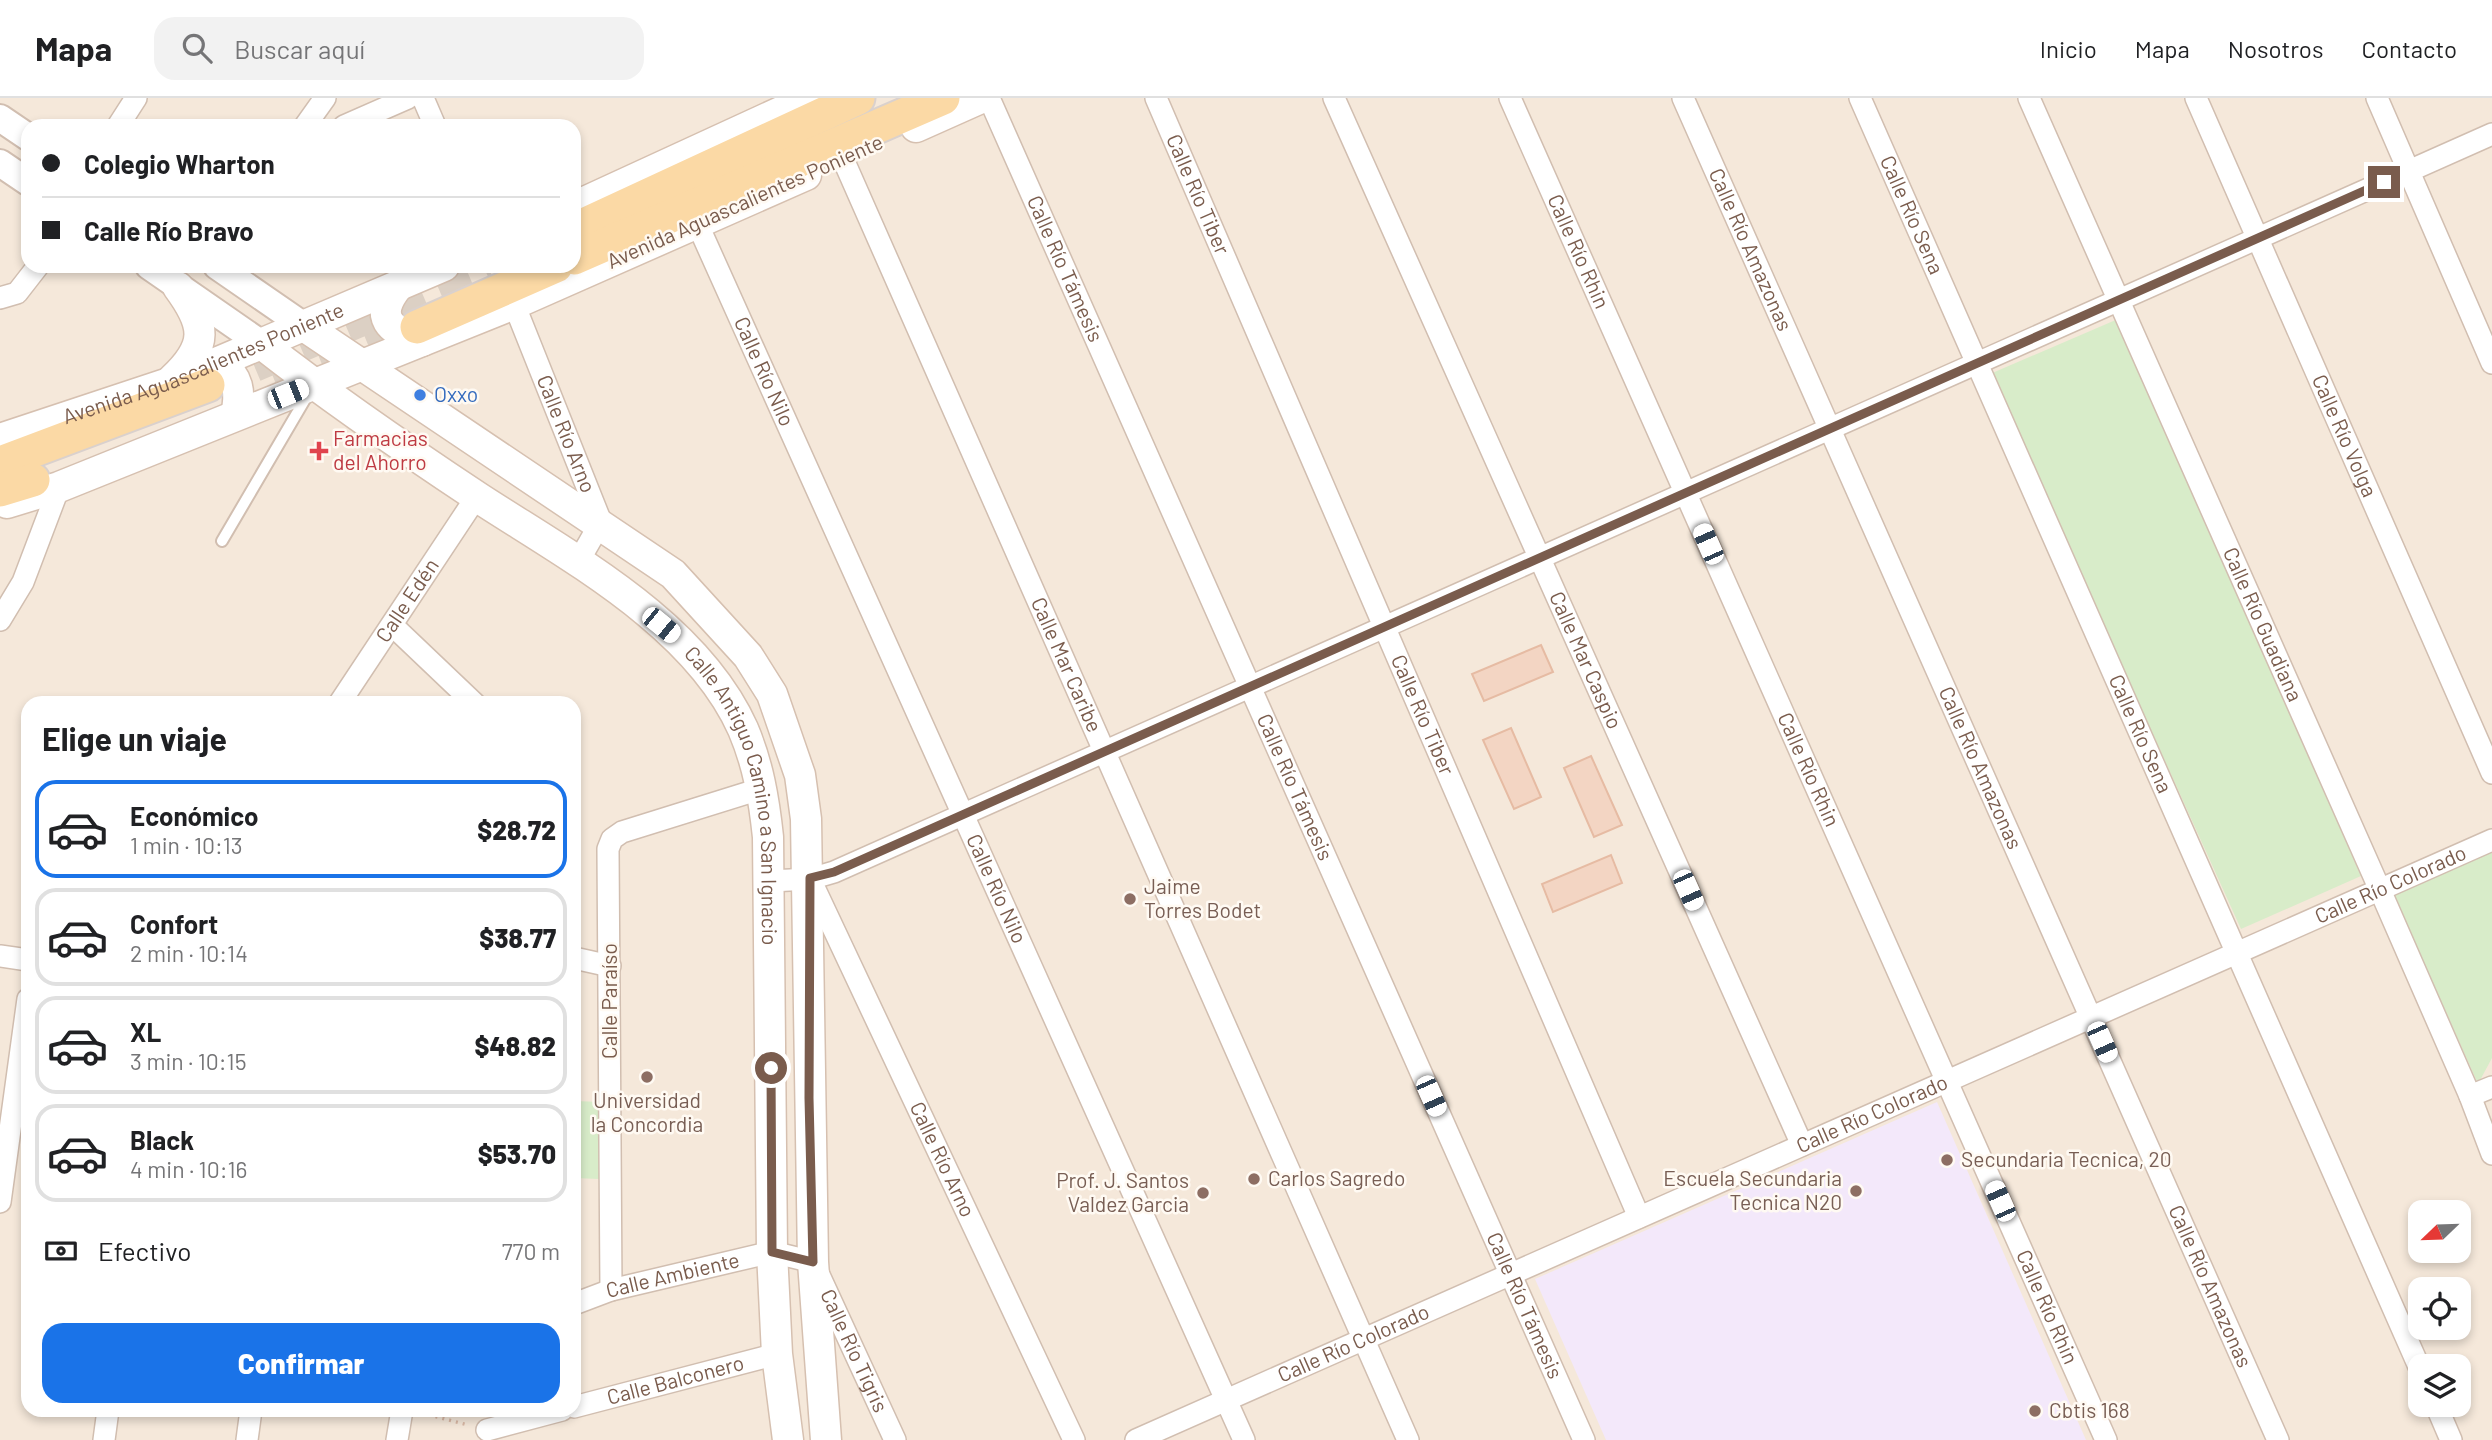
<!DOCTYPE html>
<html lang="es">
<meta charset="utf-8">
<style>
:root{--surface:#fff;--page:#f2f2f2;--text:#202124;--muted:#757577;--line:#e0e0e0;--accent:#1a73e8}
body{margin:0;font-family:Barlow,sans-serif;background:var(--page);color:var(--text);height:100vh;display:flex;flex-direction:column;font-size:26px;white-space:nowrap}
*{box-sizing:border-box;margin:0}
p{font-size:23px;color:var(--muted)}
.icon{flex:none;width:38px;height:38px;fill:none;stroke:currentColor;stroke-width:2;stroke-linecap:round;stroke-linejoin:round}
.map{position:relative;flex:1;overflow:hidden}
.details{position:absolute;left:21px;top:598px;width:560px;height:721px;display:flex;flex-direction:column;background:var(--surface);border-radius:21px;box-shadow:0 4px 10px #0003}
.details>*{flex:none}
.banner{position:absolute;left:21px;top:21px;width:560px;height:154px;border-radius:21px;box-shadow:0 4px 10px #0003;display:grid;align-content:center;height:154px;padding:0 21px;background:var(--surface)}
.needle{width:46px;rotate:247deg}
.buttons{position:absolute;left:2408px;top:1102px;display:grid;gap:14px}
.buttons a{display:grid;place-items:center;width:63px;height:63px;border-radius:14px;background:var(--surface);box-shadow:0 4px 10px #0003;font-size:35px}
.end{position:absolute;width:32px;height:32px;margin:-16px;border:9px solid #7a5c4d;background:#fff;box-shadow:0 0 0 4px #fff}
.from{border-radius:50%}
.car{position:absolute;width:21px;height:42px;margin:-21px -10px;border-radius:9px;box-shadow:0 0 5px 2px #0007;background:linear-gradient(#fff 24%,#345 0 40%,#fff 0 76%,#345 0 86%,#fff 0)}
.banner b{display:flex;align-items:center;gap:24px;height:66px;font-size:26px}
.banner b+b{border-top:2px solid var(--line)}
.banner i{width:18px;height:18px;background:var(--text)}
ul{padding:0;list-style:none}
li{display:flex;align-items:center;gap:21px;height:98px;margin:0 14px 10px;padding:0 7px;border:4px solid var(--line);border-radius:21px}
li div{flex:1}
li b{display:block;font-size:26px}
li em{font-style:normal;font-weight:800}
li.active{border-color:var(--accent)}
li>.icon{width:63px;height:63px;stroke-width:1.5}
h2{padding:0 21px;font-size:32px;line-height:84px}
.pay{display:flex;align-items:center;gap:18px;height:77px;padding:0 21px;font-size:26px}
.pay p{margin-inline-start:auto}
.button{display:flex;gap:14px;margin-top:auto;padding:14px 21px}
.button a{flex:1;height:80px;border-radius:21px;background:var(--accent);color:#fff;font-size:28px;font-weight:800;line-height:80px;text-align:center}
header{display:flex;align-items:center;gap:42px;box-sizing:border-box;height:98px;padding:0 35px;background:var(--surface);border-bottom:2px solid var(--line)}
header strong{font-size:33px}
nav{display:flex;gap:38px;margin-inline-start:auto;font-size:24px}
.search{width:490px;height:63px;background:var(--page);display:flex;align-items:center;gap:18px;box-sizing:border-box;padding:0 24px;border-radius:21px;color:var(--muted);font-size:26px}
.map>svg:first-child{display:block}
</style>
<header>
<strong>Mapa</strong>
<div class="search"><svg class="icon" aria-label="search" viewBox="0 0 24 24"><circle cx="10" cy="10" r="6"/><path d="M15 15l6 6"/></svg>Buscar aquí</div>
<nav><a>Inicio</a><a>Mapa</a><a>Nosotros</a><a>Contacto</a></nav>
</header>
<div class="map">
<svg width="2492" height="1342" viewBox="0 0 2492 1342">
<rect width="100%" height="100%" fill="#fdf6ec"/>
<!-- residential -->
<path fill="#f5e8da" fill-rule="evenodd" d="M0 0H2492V1342H0ZM28 28H574V168H28ZM28 606H574V1312H28ZM2420 1115H2459V1153H2420ZM2420 1192H2459V1230H2420ZM2420 1269H2459V1307H2420Z"/>
<!-- education -->
<polygon fill="#f3e8fa" points="1937,1004 2086,1342 1606,1342 1535,1181"/>
<!-- green -->
<g fill="#d8ecc9">
<polygon points="2118,221 2361,778 2241,831 1990,276"/>
<polygon points="2492,752 2492,960 2478,986 2393,795"/>
<polygon points="574,1003 602,1004 599,1081 574,1080"/>
</g>
<!-- building -->
<g fill="#f3d5c3" stroke="#e6bba3" stroke-width="2">
<polygon points="1541,547 1553,574 1484,603 1472,576"/>
<polygon points="1511,630 1541,699 1514,711 1483,642"/>
<polygon points="1591,658 1622,727 1594,739 1564,670"/>
<polygon points="1611,757 1622,785 1553,814 1542,786"/>
</g>
<g fill="none" stroke-linecap="round" stroke-linejoin="round">
<!-- primary-tunnel -->
<g stroke="#dcd0c4" stroke-width="33" stroke-dasharray="33 17" stroke-linecap="butt">
<polyline points="276,286 417,229"/>
<polyline points="208,287 488,168"/>
</g>
<!-- service casing -->
<g stroke="#d1beb0" stroke-width="14">
<polyline id="service" points="222,443 307,298"/>
</g>
<!-- minor casing -->
<g stroke="#d1beb0" stroke-width="24">
<g id="minor">
<polyline points="423,0 435,28"/>
<path id="s1" d="M989 0 1584 1342"/>
<path id="s2" d="M1156 0 1639 1119"/>
<path id="s3" d="M1334 0 1802 1047"/>
<path id="s4" d="M1510 0 2106 1342"/>
<path id="s5" d="M1683 0 2278 1342"/>
<path id="s6" d="M1860 0 2420 1271"/>
<path id="s7" d="M2029 0 2380 792 2470 998 2492 1056"/>
<path id="s8" d="M2196 0 2492 675"/>
<polyline points="2377,0 2492,265"/>
<polyline points="118,28 136,0"/>
<polyline points="305,28 325,0"/>
<polyline points="344,28 408,0"/>
<path id="s9" d="M843 61 1408 1342"/>
<path id="s10" d="M697 125 1244 1342"/>
<polyline points="0,200 17,195 38,168"/>
<path id="s11" d="M514 206 601 424 578 464"/>
<polyline points="0,522 23,484 59,389"/>
<polyline points="392,527 475,606"/>
<path id="s12" d="M339 606 477 398"/>
<polyline points="770,783 810,781 834,774 2492,36"/>
<path id="s13" d="M811 783 1074 1342"/>
<polyline points="0,858 28,862"/>
<polyline points="574,860 610,868"/>
<polyline points="2470,998 2492,989"/>
<polyline points="0,1104 28,901"/>
<polyline points="611,1192 608,751 612,741 622,734 763,690"/>
<path id="s14" d="M574 1206 611 1192 772 1154 813 1164 895 1342"/>
<polyline points="2436,1307 2451,1342"/>
<path id="s15" d="M574 1309 777 1256"/>
<polyline points="487,1332 562,1312"/>
<polyline points="104,1342 108,1312"/>
<polyline points="247,1342 251,1312"/>
<polyline points="397,1342 402,1312"/>
<path id="s16" d="M1136 1342 2492 742"/>
</g>
</g>
<!-- tertiary casing -->
<g stroke="#d1beb0" stroke-width="30">
<g id="tertiary">
<polyline points="0,20 28,39"/>
<polyline points="0,65 28,84"/>
<polyline points="149,168 263,247"/>
<polyline points="217,168 304,228"/>
</g>
</g>
<!-- secondary casing -->
<g stroke="#d6c0b0" stroke-width="33">
<g id="secondary">
<polyline points="916,29 981,0"/>
<polyline points="574,109 811,0"/>
<path d="M398 188C373 219 389 233 422 243"/>
<polyline points="304,228 673,476 748,558 772,596 800,677 806,721 813,1164 826,1342"/>
<path id="s17" d="M263 247C332 301 405 351 479 400 571 460 696 526 743 631 758 666 764 701 768 739L772 1154 777 1256 788 1342"/>
<path d="M219 264C239 279 241 294 236 317"/>
<path d="M173 281C209 247 206 227 178 189"/>
<path id="s18" d="M0 341 169 285 444 168"/>
<polyline points="7,405 59,389 514,206 806,77"/>
</g>
</g>
<!-- primary casing -->
<g stroke="#dad1cd" stroke-width="37">
<g id="primary">
<polyline points="588,125 858,0"/>
<polyline points="574,160 943,0"/>
<polyline points="417,229 556,168"/>
<polyline points="0,365 208,287"/>
<polyline points="0,392 33,382"/>
</g>
</g>
<!-- path -->
<polyline stroke="#d9b8a5" stroke-width="3.5" stroke-dasharray="2 5" stroke-linecap="butt" points="422,1315 468,1327"/>
<!-- service -->
<use href="#service" stroke="#fff" stroke-width="10"/>
<!-- minor -->
<use href="#minor" stroke="#fff" stroke-width="21"/>
<!-- tertiary -->
<use href="#tertiary" stroke="#fff" stroke-width="26"/>
<!-- secondary -->
<use href="#secondary" stroke="#fff" stroke-width="30"/>
<!-- primary -->
<use href="#primary" stroke="#fbd9a5" stroke-width="33"/>
</g>
<g fill="none" stroke-linecap="round" stroke-linejoin="round">
<!-- route -->
<polyline stroke="#7a5c4d" stroke-width="9" points="771,970 772,1154 813,1164 809,1000 810,780 834,774 2384,84"/>
</g>
<!-- markers -->
<circle fill="#3f7fe0" stroke="#fffaf3" stroke-width="2.5" cx="420" cy="297" r="7"/>
<path fill="#e0444e" stroke="#fffaf3" stroke-width="2.5" d="M315.5 342.5h7v7h7v7h-7v7h-7v-7h-7v-7h7z"/>
<g fill="#8d6e63" stroke="#fffaf3" stroke-width="2.5">
<circle cx="1130" cy="801" r="7"/>
<circle cx="647" cy="979" r="7"/>
<circle cx="1947" cy="1062" r="7"/>
<circle cx="1254" cy="1081" r="7"/>
<circle cx="1856" cy="1093" r="7"/>
<circle cx="1203" cy="1095" r="7"/>
<circle cx="2035" cy="1313" r="7"/>
</g>
<g text-anchor="middle" stroke-width="5" stroke-linejoin="round" paint-order="stroke">
<!-- street labels -->
<g font-size="21" fill="#7a5c4d" stroke="#fffaf3">
<text dy="7" stroke="none"><textPath href="#s2" startOffset="105">Calle Río Tiber</textPath></text>
<text transform="translate(745 104) rotate(-24)" y="7">Avenida Aguascalientes Poniente</text>
<text dy="7" stroke="none"><textPath href="#s6" startOffset="128">Calle Río Sena</textPath></text>
<text dy="7" stroke="none"><textPath href="#s4" startOffset="168">Calle Río Rhin</textPath></text>
<text dy="7" stroke="none"><textPath href="#s5" startOffset="166">Calle Río Amazonas</textPath></text>
<text dy="7" stroke="none"><textPath href="#s1" startOffset="187">Calle Río Támesis</textPath></text>
<text dy="7" stroke="none"><textPath href="#s18" startOffset="217">Avenida Aguascalientes Poniente</textPath></text>
<text dy="7" stroke="none"><textPath href="#s10" startOffset="163">Calle Río Nilo</textPath></text>
<text dy="7" stroke="none"><textPath href="#s11" startOffset="140">Calle Río Arno</textPath></text>
<text dy="7" stroke="none"><textPath href="#s8" startOffset="369">Calle Río Volga</textPath></text>
<text dy="7" stroke="none"><textPath href="#s12" startOffset="124">Calle Edén</textPath></text>
<text dy="7" stroke="none"><textPath href="#s7" startOffset="576">Calle Río Guadiana</textPath></text>
<text dy="7" stroke="none"><textPath href="#s3" startOffset="616">Calle Mar Caspio</textPath></text>
<text dy="7" stroke="none"><textPath href="#s9" startOffset="553">Calle Mar Caribe</textPath></text>
<text dy="7" stroke="none"><textPath href="#s2" startOffset="672">Calle Río Tiber</textPath></text>
<text dy="7" stroke="none"><textPath href="#s6" startOffset="695">Calle Río Sena</textPath></text>
<text dy="7" stroke="none"><textPath href="#s4" startOffset="735">Calle Río Rhin</textPath></text>
<text dy="7" stroke="none"><textPath href="#s5" startOffset="733">Calle Río Amazonas</textPath></text>
<text dy="7" stroke="none"><textPath href="#s1" startOffset="754">Calle Río Támesis</textPath></text>
<text dy="7" stroke="none"><textPath href="#s17" startOffset="682">Calle Antiguo Camino a San Ignacio</textPath></text>
<text dy="7" stroke="none"><textPath href="#s16" startOffset="1372">Calle Río Colorado</textPath></text>
<text dy="7" stroke="none"><textPath href="#s10" startOffset="730">Calle Río Nilo</textPath></text>
<text transform="translate(610 903) rotate(-90)" y="7">Calle Paraíso</text>
<text dy="7" stroke="none"><textPath href="#s16" startOffset="805">Calle Río Colorado</textPath></text>
<text dy="7" stroke="none"><textPath href="#s13" startOffset="308">Calle Río Arno</textPath></text>
<text dy="7" stroke="none"><textPath href="#s14" startOffset="103">Calle Ambiente</textPath></text>
<text dy="7" stroke="none"><textPath href="#s5" startOffset="1300">Calle Río Amazonas</textPath></text>
<text dy="7" stroke="none"><textPath href="#s4" startOffset="1323">Calle Río Rhin</textPath></text>
<text dy="7" stroke="none"><textPath href="#s1" startOffset="1321">Calle Río Támesis</textPath></text>
<text dy="7" stroke="none"><textPath href="#s16" startOffset="238">Calle Río Colorado</textPath></text>
<text dy="7" stroke="none"><textPath href="#s14" startOffset="345">Calle Río Tigris</textPath></text>
<text dy="7" stroke="none"><textPath href="#s15" startOffset="105">Calle Balconero</textPath></text>
</g>
<!-- shop labels -->
<g font-size="21" fill="#366cbe" stroke="#fffaf3" text-anchor="start">
<text x="434" y="304">Oxxo</text>
</g>
<!-- health labels -->
<g font-size="21" fill="#be3a42" stroke="#fffaf3" text-anchor="start">
<text x="333" y="348">Farmacias<tspan x="333" dy="24">del Ahorro</tspan></text>
</g>
<!-- education labels -->
<g font-size="21" fill="#785e54" stroke="#fffaf3" text-anchor="start">
<text x="1144" y="796">Jaime<tspan x="1144" dy="24">Torres Bodet</tspan></text>
<text x="647" y="1010" text-anchor="middle">Universidad<tspan x="647" dy="24">la Concordia</tspan></text>
<text x="1961" y="1069">Secundaria Tecnica, 20</text>
<text x="1268" y="1088">Carlos Sagredo</text>
<text x="1842" y="1088" text-anchor="end">Escuela Secundaria<tspan x="1842" dy="24">Tecnica N20</tspan></text>
<text x="1189" y="1090" text-anchor="end">Prof. J. Santos<tspan x="1189" dy="24">Valdez Garcia</tspan></text>
<text x="2049" y="1320">Cbtis 168</text>
</g>
</g>
</svg>
<div class="buttons">
<a><svg class="needle" viewBox="-14 -14 28 28"><path d="M0-13l5 13h-10z" fill="#e53935"/><path d="M0 13l5-13h-10z" fill="#757577"/></svg></a>
<a><svg class="icon" aria-label="locate" viewBox="0 0 24 24"><circle cx="12" cy="12" r="6"/><path d="M12 2v4M12 18v4M2 12h4M18 12h4"/></svg></a>
<a><svg class="icon" aria-label="layers" viewBox="0 0 24 24"><path d="M12 4l9 5-9 5-9-5zM3 14l9 5 9-5"/></svg></a>
</div>
<i class="end from" style="left:771px;top:970px"></i>
<i class="end" style="left:2384px;top:84px"></i>
<i class="car" style="left:288px;top:296px;rotate:68deg"></i>
<i class="car" style="left:1708px;top:446px;rotate:336deg"></i>
<i class="car" style="left:661px;top:527px;rotate:129deg"></i>
<i class="car" style="left:1688px;top:792px;rotate:156deg"></i>
<i class="car" style="left:2102px;top:944px;rotate:156deg"></i>
<i class="car" style="left:1431px;top:998px;rotate:156deg"></i>
<i class="car" style="left:2000px;top:1103px;rotate:336deg"></i>
<div class="banner">
<b><i class="from"></i>Colegio Wharton</b>
<b><i></i>Calle Río Bravo</b>
</div>
<section class="details">
<h2>Elige un viaje</h2>
<ul>
<li class="active"><svg class="icon" aria-label="car" viewBox="0 0 24 24"><path d="M5 17H2v-5l4-1 3-4h7l3 4 3 1v5h-3M9 17h6M6 11h13"/><circle cx="7" cy="17" r="2"/><circle cx="17" cy="17" r="2"/></svg><div><b>Económico</b><p>1 min · 10:13</p></div><em>$28.72</em></li>
<li><svg class="icon" aria-label="car" viewBox="0 0 24 24"><path d="M5 17H2v-5l4-1 3-4h7l3 4 3 1v5h-3M9 17h6M6 11h13"/><circle cx="7" cy="17" r="2"/><circle cx="17" cy="17" r="2"/></svg><div><b>Confort</b><p>2 min · 10:14</p></div><em>$38.77</em></li>
<li><svg class="icon" aria-label="car" viewBox="0 0 24 24"><path d="M5 17H2v-5l4-1 3-4h7l3 4 3 1v5h-3M9 17h6M6 11h13"/><circle cx="7" cy="17" r="2"/><circle cx="17" cy="17" r="2"/></svg><div><b>XL</b><p>3 min · 10:15</p></div><em>$48.82</em></li>
<li><svg class="icon" aria-label="car" viewBox="0 0 24 24"><path d="M5 17H2v-5l4-1 3-4h7l3 4 3 1v5h-3M9 17h6M6 11h13"/><circle cx="7" cy="17" r="2"/><circle cx="17" cy="17" r="2"/></svg><div><b>Black</b><p>4 min · 10:16</p></div><em>$53.70</em></li>
</ul>
<div class="pay"><svg class="icon" aria-label="cash" viewBox="0 0 24 24"><path d="M3 7h18v10H3z"/><circle cx="12" cy="12" r="2"/></svg>Efectivo<p>770 m</p></div>
<div class="button"><a>Confirmar</a></div>
</section>
</div>
